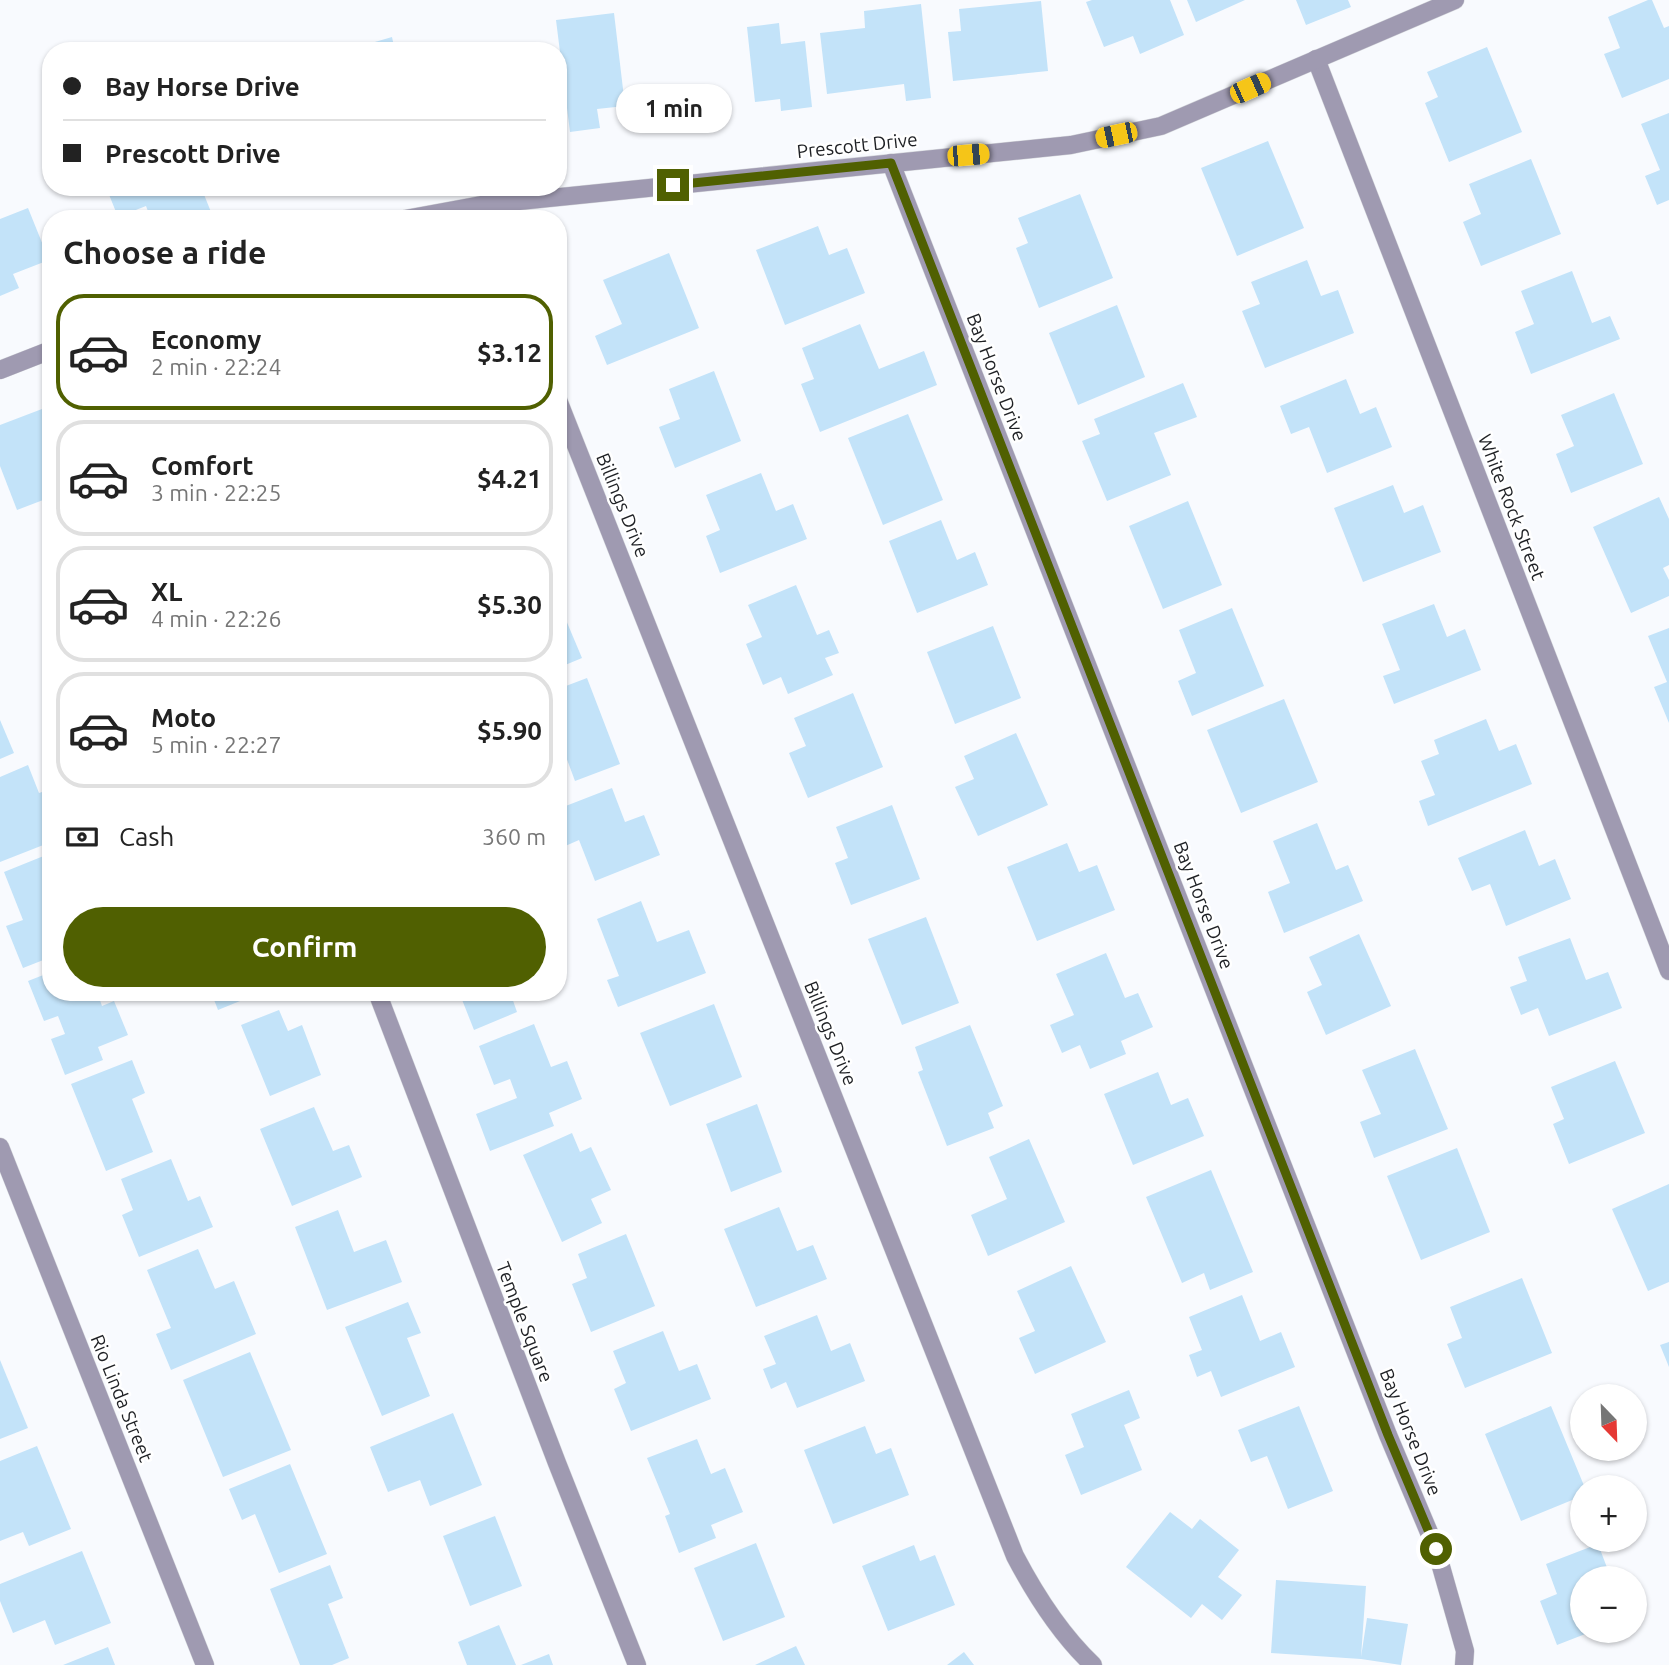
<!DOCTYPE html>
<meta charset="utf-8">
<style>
:root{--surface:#fff;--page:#f6f6f6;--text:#222;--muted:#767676;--line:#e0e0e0;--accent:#506001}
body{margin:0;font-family:Ubuntu,sans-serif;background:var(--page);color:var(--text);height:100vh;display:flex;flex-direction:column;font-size:26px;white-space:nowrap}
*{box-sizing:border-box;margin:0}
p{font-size:23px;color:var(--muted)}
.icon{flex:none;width:38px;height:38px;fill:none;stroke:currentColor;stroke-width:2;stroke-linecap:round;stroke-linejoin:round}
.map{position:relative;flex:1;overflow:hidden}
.side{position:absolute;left:42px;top:210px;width:525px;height:791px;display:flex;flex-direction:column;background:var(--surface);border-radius:28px;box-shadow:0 2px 5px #0004}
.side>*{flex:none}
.top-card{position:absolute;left:42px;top:42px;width:525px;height:154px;border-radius:28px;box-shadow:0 2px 5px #0004;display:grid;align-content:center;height:154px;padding:0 21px;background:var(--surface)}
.needle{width:46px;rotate:157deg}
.controls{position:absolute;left:1570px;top:1384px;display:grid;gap:14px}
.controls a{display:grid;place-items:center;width:77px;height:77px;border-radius:50%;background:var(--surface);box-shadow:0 2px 5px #0004;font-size:35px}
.end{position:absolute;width:32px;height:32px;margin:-16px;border:9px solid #506001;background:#fff;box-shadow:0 0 0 4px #fff}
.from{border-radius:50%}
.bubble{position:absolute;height:49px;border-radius:24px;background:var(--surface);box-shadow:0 2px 5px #0004;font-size:23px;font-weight:600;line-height:49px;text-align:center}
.car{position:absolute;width:21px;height:42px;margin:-21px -10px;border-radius:9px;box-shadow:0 0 5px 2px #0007;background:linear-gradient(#f5c518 24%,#345 0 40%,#f5c518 0 76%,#345 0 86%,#f5c518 0)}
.top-card b{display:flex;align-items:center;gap:24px;height:66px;font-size:26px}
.top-card b+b{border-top:2px solid var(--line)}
.top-card i{width:18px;height:18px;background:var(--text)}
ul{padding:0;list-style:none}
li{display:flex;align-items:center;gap:21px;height:116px;margin:0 14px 10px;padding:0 7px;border:4px solid var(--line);border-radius:28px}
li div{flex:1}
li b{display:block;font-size:26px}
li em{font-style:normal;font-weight:600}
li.active{border-color:var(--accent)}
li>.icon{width:63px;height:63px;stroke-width:1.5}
h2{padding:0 21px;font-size:32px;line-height:84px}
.pay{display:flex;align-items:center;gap:18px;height:77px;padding:0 21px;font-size:26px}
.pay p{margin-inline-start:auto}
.button{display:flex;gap:14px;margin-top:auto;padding:14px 21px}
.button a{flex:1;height:80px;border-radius:42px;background:var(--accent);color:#fff;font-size:28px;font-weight:600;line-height:80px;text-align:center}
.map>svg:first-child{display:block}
</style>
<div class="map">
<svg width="1669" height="1665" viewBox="0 0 1669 1665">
<rect width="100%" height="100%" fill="#f8fafe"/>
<!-- building -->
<g fill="#c3e3f9">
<polygon points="1092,0 1170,0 1184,35 1140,54 1133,36 1104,47 1086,2"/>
<polygon points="1187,0 1245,0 1196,22"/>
<polygon points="1296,0 1348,0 1351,7 1306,25"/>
<polygon points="1648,0 1652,0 1664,28 1669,26 1669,79 1622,98 1604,54 1620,48 1608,17"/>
<polygon points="1041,1 1048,71 953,81 948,32 961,31 959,9"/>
<polygon points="921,4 931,98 906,101 904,84 827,94 820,33 865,28 864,11"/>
<polygon points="614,13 625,106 597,109 600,128 570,132 556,20"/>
<polygon points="779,23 781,44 805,41 812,107 781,111 780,99 755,102 747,27"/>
<polygon points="392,37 395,51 362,51 361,46"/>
<polygon points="496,42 498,51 470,51 469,47"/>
<polygon points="1487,47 1522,132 1449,162 1425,103 1438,97 1427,72"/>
<polygon points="1669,113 1669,200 1657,205 1645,176 1660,170 1641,124"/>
<polygon points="1268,141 1304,228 1237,256 1201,168"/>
<polygon points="1531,159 1561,234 1481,266 1463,222 1481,214 1469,184"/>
<polygon points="106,187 201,187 213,217 182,219 181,215 172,219 151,219 146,206 118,217"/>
<polygon points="1080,194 1113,278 1039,308 1016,248 1028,243 1018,218"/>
<polygon points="28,208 49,260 13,274 19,288 0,296 0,219"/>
<polygon points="818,226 829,255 847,248 865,293 785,325 756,250"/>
<polygon points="669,253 699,328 607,365 595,336 622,324 603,280"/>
<polygon points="1307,260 1321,296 1338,290 1354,333 1265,368 1242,311 1260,304 1251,282"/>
<polygon points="1572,271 1592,323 1610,316 1620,339 1531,374 1515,332 1534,324 1521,291"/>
<polygon points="1117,305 1145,377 1078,405 1049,333"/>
<polygon points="860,324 879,369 924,351 937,385 820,432 801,384 814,379 802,348"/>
<polygon points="714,371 741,441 675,468 659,427 680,419 669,389"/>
<polygon points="1346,379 1360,414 1376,407 1392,447 1327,473 1309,427 1291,434 1280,406"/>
<polygon points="1183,383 1197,417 1154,433 1171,475 1107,501 1082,441 1100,434 1094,419"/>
<polygon points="1614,393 1643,464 1571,493 1556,454 1574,446 1561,415"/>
<polygon points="42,409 51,431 51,497 17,510 0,466 0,425"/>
<polygon points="908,414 943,500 883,525 848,438"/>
<polygon points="761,473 776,511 793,504 807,539 720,573 706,536 720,530 706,495"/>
<polygon points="1393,485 1404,513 1423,505 1441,552 1363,582 1334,508"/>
<polygon points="1659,497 1669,519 1669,565 1663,568 1669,580 1669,596 1631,613 1593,527"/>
<polygon points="1188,501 1222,585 1163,609 1129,526"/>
<polygon points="941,520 957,560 975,552 988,585 917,613 889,541"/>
<polygon points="796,585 817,635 829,630 839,653 825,658 833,675 788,694 781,677 763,685 746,644 762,637 748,605"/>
<polygon points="1434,604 1447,637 1465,629 1481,670 1394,704 1383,676 1400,670 1382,624"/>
<polygon points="1232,608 1264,686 1192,716 1178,681 1196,673 1179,630"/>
<polygon points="563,613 582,658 558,668 558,615"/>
<polygon points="993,626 1021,698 955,724 927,652"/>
<polygon points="1669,628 1669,723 1654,687 1667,682 1648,636"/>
<polygon points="587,678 620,764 575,781 562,746 558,748 558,689"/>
<polygon points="853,693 883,767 808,798 789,753 806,746 794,718"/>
<polygon points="1284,699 1318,782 1241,813 1207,730"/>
<polygon points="1486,719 1499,751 1516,744 1532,784 1428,826 1419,801 1435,795 1421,761 1439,754 1434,740"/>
<polygon points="0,720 14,753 0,759"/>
<polygon points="1016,733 1048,805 978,836 955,787 974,779 964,756"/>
<polygon points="28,765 39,793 51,789 51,818 48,819 51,826 51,842 0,862 0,777"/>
<polygon points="612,788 625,822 644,815 660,855 595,881 579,840 563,847 558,836 558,809"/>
<polygon points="892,805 920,879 851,905 835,863 848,858 836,827"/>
<polygon points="1317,823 1336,870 1348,865 1363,901 1284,933 1268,892 1290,883 1273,841"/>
<polygon points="1525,830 1539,866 1555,859 1571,899 1506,926 1490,884 1472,891 1458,858"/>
<polygon points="1067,843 1079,872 1097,865 1115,910 1037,941 1007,867"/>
<polygon points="51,853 51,957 23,968 6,926 23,920 4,872"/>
<polygon points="641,901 657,942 689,930 706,973 618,1007 607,980 619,976 597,919"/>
<polygon points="926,917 959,1003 902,1025 868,939"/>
<polygon points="1359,934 1391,1006 1326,1035 1307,992 1322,985 1309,957"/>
<polygon points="1570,938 1586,980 1608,972 1622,1008 1549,1036 1538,1008 1521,1015 1510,987 1527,981 1518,957"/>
<polygon points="1106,953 1125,998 1138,993 1153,1027 1121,1041 1126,1054 1090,1069 1080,1045 1062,1053 1050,1025 1074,1015 1056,974"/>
<polygon points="51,972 51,992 97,992 102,1006 114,1001 128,1035 98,1047 103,1060 65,1075 51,1039 65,1034 58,1016 44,1021 28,981"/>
<polygon points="211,992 262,992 218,1010"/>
<polygon points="459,992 510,992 517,1012 474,1030"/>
<polygon points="714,1004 742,1077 670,1106 640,1033"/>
<polygon points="279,1010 288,1031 302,1025 321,1075 270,1096 241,1025"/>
<polygon points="534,1024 551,1067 567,1061 582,1099 549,1113 554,1126 490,1151 476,1114 517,1098 510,1079 494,1085 479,1046"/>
<polygon points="970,1025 1003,1106 988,1113 994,1128 947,1146 918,1072 923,1070 915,1047"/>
<polygon points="1415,1049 1448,1129 1374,1158 1360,1122 1381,1114 1362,1070"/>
<polygon points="132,1060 145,1093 132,1099 153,1152 106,1171 71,1084"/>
<polygon points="1615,1061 1645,1133 1569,1164 1553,1124 1564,1119 1551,1087"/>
<polygon points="1158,1072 1171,1105 1188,1098 1204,1136 1133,1165 1104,1094"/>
<polygon points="757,1104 782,1172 731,1192 706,1124"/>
<polygon points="314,1107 333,1151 349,1145 362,1177 292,1206 260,1129"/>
<polygon points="572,1133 580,1152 591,1147 611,1190 591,1199 602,1223 562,1242 523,1155"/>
<polygon points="1029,1139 1065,1222 988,1256 971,1215 1007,1199 989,1157"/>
<polygon points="1457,1148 1490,1232 1421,1260 1387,1176"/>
<polygon points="171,1159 188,1201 200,1196 213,1227 139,1257 122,1215 133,1210 121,1179"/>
<polygon points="1211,1170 1253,1272 1210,1290 1204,1273 1182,1283 1146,1197"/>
<polygon points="1669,1184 1669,1282 1648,1291 1612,1209"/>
<polygon points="779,1207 797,1251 813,1245 827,1279 756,1307 724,1229"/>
<polygon points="338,1210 354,1252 386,1240 402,1282 327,1310 295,1227"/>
<polygon points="626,1234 655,1306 591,1332 572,1284 587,1278 578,1254"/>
<polygon points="198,1249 215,1289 234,1281 256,1334 171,1370 156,1334 171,1328 147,1270"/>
<polygon points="1071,1266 1106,1342 1035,1374 1019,1338 1035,1331 1017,1291"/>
<polygon points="1522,1278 1552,1353 1465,1388 1447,1344 1462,1338 1450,1307"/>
<polygon points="1242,1295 1260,1341 1281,1332 1295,1367 1221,1397 1211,1371 1197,1377 1189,1355 1202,1350 1189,1317"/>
<polygon points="408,1302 421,1333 407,1338 430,1396 382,1416 345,1327"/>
<polygon points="817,1315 831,1351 850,1343 865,1381 797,1408 786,1382 771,1389 763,1369 776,1364 764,1336"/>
<polygon points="663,1331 679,1371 697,1364 711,1399 631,1431 614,1389 626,1383 613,1351"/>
<polygon points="1669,1342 1669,1367 1660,1345"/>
<polygon points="250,1352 291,1450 223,1477 183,1380"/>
<polygon points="0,1360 28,1428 0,1439"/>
<polygon points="1129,1390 1140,1418 1124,1425 1142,1470 1081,1495 1065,1455 1084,1447 1071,1414"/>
<polygon points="1299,1406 1333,1491 1288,1509 1267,1456 1251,1462 1238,1430"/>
<polygon points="1551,1406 1585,1488 1582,1488 1582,1496 1521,1521 1485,1434"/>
<polygon points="453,1413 482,1485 430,1506 420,1480 388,1492 370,1447"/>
<polygon points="865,1426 876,1454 891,1448 909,1495 833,1524 804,1450"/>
<polygon points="697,1439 711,1474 725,1468 743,1512 711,1525 716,1538 679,1553 665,1516 670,1514 647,1458"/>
<polygon points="37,1446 71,1529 29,1546 23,1532 0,1541 0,1461"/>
<polygon points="290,1464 327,1554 279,1573 255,1514 242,1520 229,1489"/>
<polygon points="1170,1512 1192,1529 1200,1519 1239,1550 1218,1577 1242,1595 1222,1620 1202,1604 1191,1618 1126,1567"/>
<polygon points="495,1516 522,1586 470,1606 443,1536"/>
<polygon points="756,1543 785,1617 723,1641 694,1568"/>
<polygon points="1598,1544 1611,1578 1582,1578 1582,1631 1593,1631 1557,1645 1540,1601 1557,1594 1546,1564"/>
<polygon points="914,1545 920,1561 935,1555 955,1605 888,1631 862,1566"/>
<polygon points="82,1551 111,1623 55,1645 45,1620 13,1633 0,1601 0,1584"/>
<polygon points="330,1565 343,1598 328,1604 349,1658 332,1665 300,1665 270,1589"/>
<polygon points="1276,1580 1366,1586 1361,1657 1367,1618 1408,1624 1401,1665 1361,1659 1271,1653"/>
<polygon points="499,1625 516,1665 467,1665 458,1642"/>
<polygon points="796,1646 805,1665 755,1665"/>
<polygon points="108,1647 115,1665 63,1665"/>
<polygon points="964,1652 974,1665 947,1665"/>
<polygon points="549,1654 553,1665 521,1665"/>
</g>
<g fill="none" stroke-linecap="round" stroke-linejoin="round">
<!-- minor casing -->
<g stroke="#d5d7db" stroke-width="19">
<g id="minor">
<polyline points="1316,59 1669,971"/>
<polyline points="891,163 1388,1435 1436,1549 1465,1651 1464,1665"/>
<polyline points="405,219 481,205 1071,145 1161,126 1455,0"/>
<polyline points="0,370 51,350"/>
<path d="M558 400 1015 1556C1036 1596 1060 1634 1093 1665"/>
<polyline points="377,992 557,1463 637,1665"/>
<polyline points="0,1147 205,1665"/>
</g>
</g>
<!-- minor -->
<use href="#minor" stroke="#9f9ab1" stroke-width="18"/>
</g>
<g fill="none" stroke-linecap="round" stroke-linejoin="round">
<!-- route -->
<polyline stroke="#506001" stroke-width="9" points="673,185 891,163 1388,1435 1436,1549"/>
</g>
<g text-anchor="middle" stroke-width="5" stroke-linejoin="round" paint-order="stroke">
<!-- street labels -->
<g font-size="19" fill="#1e2024" stroke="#fff">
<text transform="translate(857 145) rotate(-6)" y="7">Prescott Drive</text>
<text transform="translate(997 377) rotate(69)" y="7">Bay Horse Drive</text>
<text transform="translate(623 505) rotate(68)" y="7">Billings Drive</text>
<text transform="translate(1512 507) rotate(69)" y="7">White Rock Street</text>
<text transform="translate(1204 905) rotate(69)" y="7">Bay Horse Drive</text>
<text transform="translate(831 1033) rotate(68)" y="7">Billings Drive</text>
<text transform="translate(525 1322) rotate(69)" y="7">Temple Square</text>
<text transform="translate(122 1398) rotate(68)" y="7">Rio Linda Street</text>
<text transform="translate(1411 1432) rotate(68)" y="7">Bay Horse Drive</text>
</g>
</g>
</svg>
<div class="controls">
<a><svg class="needle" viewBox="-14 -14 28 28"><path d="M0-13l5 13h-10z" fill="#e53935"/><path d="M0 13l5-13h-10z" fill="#767676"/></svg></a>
<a>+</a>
<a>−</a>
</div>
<i class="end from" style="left:1436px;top:1549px"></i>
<i class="end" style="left:673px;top:185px"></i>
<div class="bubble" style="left:616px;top:84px;width:116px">1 min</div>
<i class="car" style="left:1250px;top:88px;rotate:66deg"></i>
<i class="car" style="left:1116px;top:135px;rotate:258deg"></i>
<i class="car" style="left:968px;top:155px;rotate:85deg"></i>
<div class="top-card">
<b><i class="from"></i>Bay Horse Drive</b>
<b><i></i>Prescott Drive</b>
</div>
<section class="side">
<h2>Choose a ride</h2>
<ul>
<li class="active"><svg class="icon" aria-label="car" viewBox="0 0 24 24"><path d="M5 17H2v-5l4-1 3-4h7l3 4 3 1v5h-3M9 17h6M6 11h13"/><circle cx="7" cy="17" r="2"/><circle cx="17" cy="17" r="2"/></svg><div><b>Economy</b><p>2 min · 22:24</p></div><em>$3.12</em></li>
<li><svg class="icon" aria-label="car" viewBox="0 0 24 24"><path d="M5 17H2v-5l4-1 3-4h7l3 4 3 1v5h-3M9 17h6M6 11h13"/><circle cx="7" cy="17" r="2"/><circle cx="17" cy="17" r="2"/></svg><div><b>Comfort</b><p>3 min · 22:25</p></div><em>$4.21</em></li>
<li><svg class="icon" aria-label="car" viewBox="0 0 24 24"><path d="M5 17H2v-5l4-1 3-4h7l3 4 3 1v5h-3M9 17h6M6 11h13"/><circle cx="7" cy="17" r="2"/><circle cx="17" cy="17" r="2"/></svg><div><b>XL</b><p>4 min · 22:26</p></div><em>$5.30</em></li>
<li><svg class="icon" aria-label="car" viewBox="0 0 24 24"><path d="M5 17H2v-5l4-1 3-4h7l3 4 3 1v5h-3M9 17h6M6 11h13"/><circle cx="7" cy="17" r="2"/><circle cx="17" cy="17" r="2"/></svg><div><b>Moto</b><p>5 min · 22:27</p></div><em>$5.90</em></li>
</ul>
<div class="pay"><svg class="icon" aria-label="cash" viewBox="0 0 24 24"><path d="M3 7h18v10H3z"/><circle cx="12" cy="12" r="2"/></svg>Cash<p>360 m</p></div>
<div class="button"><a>Confirm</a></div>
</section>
</div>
